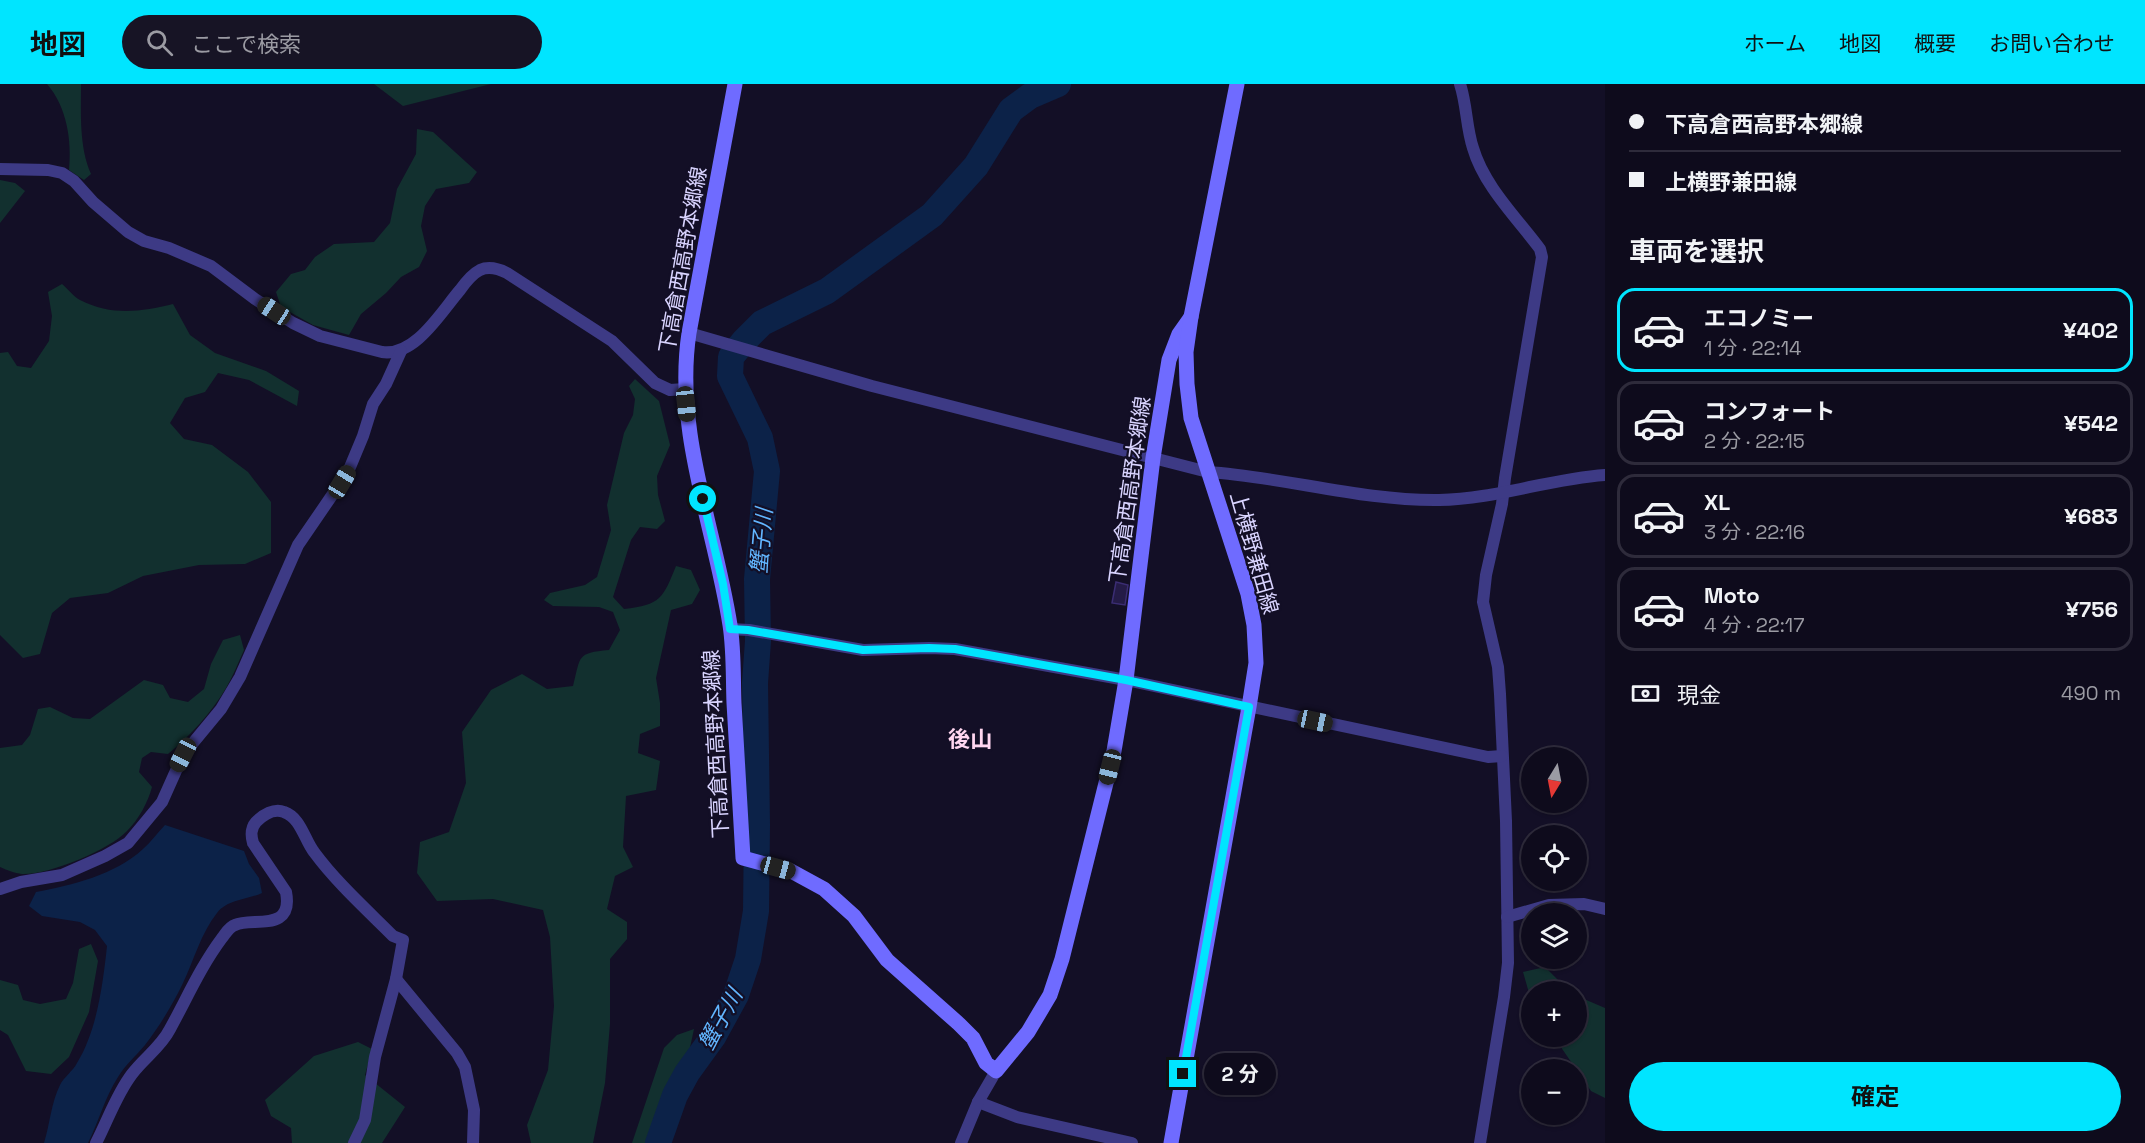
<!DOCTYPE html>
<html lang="ja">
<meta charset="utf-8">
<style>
:root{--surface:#0e0b1c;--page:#171425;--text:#f1f3f6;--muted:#9b9ba3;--line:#2e2b3b;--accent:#00e5ff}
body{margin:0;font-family:"Space Grotesk","Noto Sans JP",sans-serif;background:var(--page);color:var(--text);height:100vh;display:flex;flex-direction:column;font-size:22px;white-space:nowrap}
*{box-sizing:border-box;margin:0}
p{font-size:20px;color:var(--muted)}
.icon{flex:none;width:33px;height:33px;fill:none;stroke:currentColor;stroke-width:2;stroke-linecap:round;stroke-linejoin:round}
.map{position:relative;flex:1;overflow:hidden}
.details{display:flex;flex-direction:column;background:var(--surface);width:540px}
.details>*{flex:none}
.guide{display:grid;align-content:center;height:132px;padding:0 24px;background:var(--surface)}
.needle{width:39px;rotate:190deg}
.controls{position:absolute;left:1521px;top:663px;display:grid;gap:12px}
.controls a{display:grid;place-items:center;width:66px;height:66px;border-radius:50%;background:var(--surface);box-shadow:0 2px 4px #0004,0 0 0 2px var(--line);font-size:30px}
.end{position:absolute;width:27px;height:27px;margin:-14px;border:8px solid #00e5ff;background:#111;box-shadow:0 0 0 3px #111}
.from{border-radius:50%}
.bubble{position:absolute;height:42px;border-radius:21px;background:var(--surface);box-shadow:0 2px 4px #0004,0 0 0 2px var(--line);font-size:20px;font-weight:700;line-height:42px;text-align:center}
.car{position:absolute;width:18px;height:36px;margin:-18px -9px;border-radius:8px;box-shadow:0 0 4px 2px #0007;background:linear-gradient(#222 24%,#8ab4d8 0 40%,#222 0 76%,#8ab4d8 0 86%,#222 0)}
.guide b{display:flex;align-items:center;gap:21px;height:57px;font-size:22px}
.guide b+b{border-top:2px solid var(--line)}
.guide i{width:15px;height:15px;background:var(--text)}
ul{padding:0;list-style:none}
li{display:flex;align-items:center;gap:18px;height:84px;margin:0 12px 9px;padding:0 12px;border:3px solid var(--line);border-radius:18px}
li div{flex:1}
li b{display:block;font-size:22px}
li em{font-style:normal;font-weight:700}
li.active{border-color:var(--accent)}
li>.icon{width:54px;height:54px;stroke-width:1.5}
h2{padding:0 24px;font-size:27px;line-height:72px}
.pay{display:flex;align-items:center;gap:15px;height:66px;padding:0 24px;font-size:22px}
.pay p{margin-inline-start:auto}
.action{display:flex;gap:12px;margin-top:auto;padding:12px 24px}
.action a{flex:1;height:69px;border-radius:36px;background:var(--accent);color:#111;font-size:24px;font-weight:700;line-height:69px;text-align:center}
header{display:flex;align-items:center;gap:36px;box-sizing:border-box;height:84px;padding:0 30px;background:var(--accent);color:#111}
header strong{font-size:28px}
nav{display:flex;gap:33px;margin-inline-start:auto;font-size:21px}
.search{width:420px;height:54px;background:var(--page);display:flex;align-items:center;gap:15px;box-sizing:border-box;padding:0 21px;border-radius:33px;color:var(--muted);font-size:22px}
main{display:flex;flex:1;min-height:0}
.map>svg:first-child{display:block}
</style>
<header>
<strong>地図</strong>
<div class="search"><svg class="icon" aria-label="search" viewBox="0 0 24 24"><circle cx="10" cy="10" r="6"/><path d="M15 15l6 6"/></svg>ここで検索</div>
<nav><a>ホーム</a><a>地図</a><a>概要</a><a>お問い合わせ</a></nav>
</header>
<main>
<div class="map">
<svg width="1605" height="1059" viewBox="0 0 1605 1059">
<rect width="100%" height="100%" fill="#130f26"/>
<!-- green -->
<g fill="#12302f">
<path d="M47 0H81C81 29 79 63 91 90L84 96 69 86C72 57 67 23 47 0Z"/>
<polygon points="374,0 491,0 403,22"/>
<polygon points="417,45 433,48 477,88 469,99 436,105 425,122 421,142 427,167 419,183 401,193 386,209 361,230 349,251 313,241 281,223 276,208 291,190 305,186 315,173 334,160 374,158 390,139 397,105 416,70"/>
<polygon points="0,96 15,99 25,107 0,139"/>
<path d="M62 200C68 205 74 213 80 216 111 232 141 228 173 220L190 251 215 269 266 287 299 307 297 322 249 296 218 289 205 308 185 314 170 339 184 355 212 361 248 388 271 418V469L245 480 199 481 143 492 108 509 70 514 52 529 40 570 23 574 0 551V269L8 268 17 282 31 284 49 257 52 232 48 208Z"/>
<path d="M635 295 659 317 670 361 657 392 658 411 665 437 657 445 640 443 631 456 613 513 624 525C661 521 663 514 676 482L691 486 700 506 692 520 671 526 656 594 660 619V642L640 650 638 669 660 677 656 706 626 712 623 763 633 783 615 792 607 825 627 838V855L610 875V940L605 999 593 1059H531L527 1041 548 986 554 922 550 853 543 826 493 815 437 817 417 789 420 758 449 748 466 699 462 648 491 606 522 590 547 605 573 602C581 572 576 569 609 566L620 546 613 528 599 523 553 522 544 516 550 509 585 501 597 493 611 446 607 421 624 349 633 331 635 315 629 302Z"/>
<path d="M240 551 244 566C238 579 233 592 226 604 212 628 189 653 168 670L151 668 142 674 139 688 152 703C148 718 139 735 127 747 109 766 49 791 22 790 15 789 6 786 0 783V664L22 661 30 651 38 625 50 623 73 634 90 635 144 596 163 601 170 614 188 618 204 605 211 580 223 556Z"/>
<polygon points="91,860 98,877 89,928 69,973 51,990 26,987 8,951 0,946 0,896 18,901 23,916 40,920 66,915 73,899 79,865"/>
<polygon points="1545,883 1569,907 1532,908 1531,916 1523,888"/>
<polygon points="1577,912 1605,924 1605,1014 1591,1007 1554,953 1576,952"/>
<polygon points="694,945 688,973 646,1059 632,1059 664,964 677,951"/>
<polygon points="358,958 372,965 365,991 405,1023 382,1059 292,1059 291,1044 271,1032 265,1016 314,972"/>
</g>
<!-- water -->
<path fill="#0c2248" d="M165 741 244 767 249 780 259 794 262 809C247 816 228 815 217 829 201 849 194 876 183 899 173 920 159 943 145 961 136 972 125 981 118 993 105 1013 99 1037 88 1059H44C50 1040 51 1019 60 1001 64 993 73 987 77 979 97 947 103 899 107 862L95 846 80 838 42 832 29 822 36 808C72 801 115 791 143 765 151 758 157 749 165 741Z"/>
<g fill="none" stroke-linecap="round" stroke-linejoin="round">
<!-- river -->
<polyline stroke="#0c2248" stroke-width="26" points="658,1059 675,1011 687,989 713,953 736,911 748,875 756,827 757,741 755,599 758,557 757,495 767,387 760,354 730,292 731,273 744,257 762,239 827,207 932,131 976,82 1011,26 1030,12 1058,0"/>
</g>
<!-- building -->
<polygon fill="#241b47" stroke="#3b2d73" stroke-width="1.5" points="1116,498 1128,501 1125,521 1112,519"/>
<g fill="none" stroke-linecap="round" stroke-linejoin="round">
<!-- street -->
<g stroke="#3d3a85" stroke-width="12">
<path d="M1460 0C1467 21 1466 43 1473 64 1484 102 1517 134 1540 165L1542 173 1505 394 1502 420 1486 491 1483 518 1498 583 1500 610 1506 737 1508 879 1504 913 1480 1059"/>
<path d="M0 85 48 86 62 89 74 97 93 118 128 148 144 157 169 164 211 182 255 215 293 239 320 252 382 268C415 273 441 228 460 206 465 199 472 190 480 186 489 182 499 185 507 189L612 257 655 299 670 306 685 305"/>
<path d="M689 249 872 302 1208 388C1285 393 1361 417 1439 416 1495 415 1549 395 1605 391"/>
<polyline points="730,545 749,546 863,566 929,564 955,565 1126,596 1488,673 1502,672"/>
<polyline points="0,805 21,798 62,791 105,772 128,759 162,718 183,671 221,625 240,593 298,461 348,388 363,352 373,320 386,300 401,267"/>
<polyline points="1507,833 1549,821 1584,820 1605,825"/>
<polyline points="396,895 457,969 465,983 474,1026 473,1059"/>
<polyline points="978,1018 1017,1033 1132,1059"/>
<path d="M96 1059C108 1036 116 1011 132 990 144 974 161 963 170 945 187 914 201 882 222 854 226 849 229 843 235 841 252 833 294 849 286 808L253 759C251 752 250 745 256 738 263 731 274 724 284 728 301 734 304 755 314 768 336 798 366 825 393 852L403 856 396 895 375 973 365 1036 354 1059"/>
<polyline points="961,1059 978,1018 996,987"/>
</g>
<!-- secondary -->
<g stroke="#6f6bff" stroke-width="15">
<path d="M735 0 689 249C674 348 715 444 730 541 734 566 733 593 734 619 737 670 740 722 743 774L791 787 824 805 854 832 887 876 959 940 973 954 986 979 996 987 1028 948 1050 911 1062 875 1114 667 1126 596 1153 374 1169 276 1179 250 1191 233"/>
<polyline points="1171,1059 1249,623 1256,579 1254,541 1248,510 1191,334 1187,300 1186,268 1191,233 1237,0"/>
</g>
</g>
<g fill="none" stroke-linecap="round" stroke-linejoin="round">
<!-- route -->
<polyline stroke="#00e5ff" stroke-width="8" points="703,415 723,500 730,545 748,546 863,566 929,564 955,565 1126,596 1249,623 1183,990"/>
</g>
<g text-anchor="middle" stroke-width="4.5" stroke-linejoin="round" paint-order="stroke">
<!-- street labels -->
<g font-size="21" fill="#d9d4ff" stroke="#130f26">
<text transform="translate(683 176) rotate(-80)" y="7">下高倉西高野本郷線</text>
<text transform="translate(1130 406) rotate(-82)" y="7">下高倉西高野本郷線</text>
<text transform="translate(1254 469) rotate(74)" y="7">上横野兼田線</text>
<text transform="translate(716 660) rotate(-93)" y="7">下高倉西高野本郷線</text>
</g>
<!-- water labels -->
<g font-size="22" font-style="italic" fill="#62b6ff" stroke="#130f26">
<text transform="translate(761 457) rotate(-85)" y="8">蟹子川</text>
<text transform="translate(720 935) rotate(-61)" y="8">蟹子川</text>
</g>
<!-- neighbourhood labels -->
<g font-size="22" font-weight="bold" fill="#ffd6f0" stroke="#130f26">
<text x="970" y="663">後山</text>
</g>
</g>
</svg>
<div class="controls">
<a><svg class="needle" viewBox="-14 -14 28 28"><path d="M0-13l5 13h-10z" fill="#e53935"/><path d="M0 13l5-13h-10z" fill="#9b9ba3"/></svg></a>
<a><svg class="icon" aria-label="locate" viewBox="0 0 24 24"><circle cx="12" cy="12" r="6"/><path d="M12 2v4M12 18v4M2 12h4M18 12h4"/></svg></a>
<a><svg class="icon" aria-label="layers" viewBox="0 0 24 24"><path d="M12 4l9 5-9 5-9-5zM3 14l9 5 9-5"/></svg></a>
<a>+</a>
<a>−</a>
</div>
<i class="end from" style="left:703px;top:415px"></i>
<i class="end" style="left:1183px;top:990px"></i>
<div class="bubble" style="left:1204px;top:969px;width:72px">2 分</div>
<i class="car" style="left:274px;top:227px;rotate:303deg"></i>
<i class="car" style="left:686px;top:320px;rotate:174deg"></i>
<i class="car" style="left:342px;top:398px;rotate:31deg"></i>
<i class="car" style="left:1315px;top:637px;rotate:102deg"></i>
<i class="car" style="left:183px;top:671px;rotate:207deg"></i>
<i class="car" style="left:1110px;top:683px;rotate:194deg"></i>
<i class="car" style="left:778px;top:784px;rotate:105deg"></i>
</div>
<section class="details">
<div class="guide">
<b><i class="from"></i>下高倉西高野本郷線</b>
<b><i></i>上横野兼田線</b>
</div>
<h2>車両を選択</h2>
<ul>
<li class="active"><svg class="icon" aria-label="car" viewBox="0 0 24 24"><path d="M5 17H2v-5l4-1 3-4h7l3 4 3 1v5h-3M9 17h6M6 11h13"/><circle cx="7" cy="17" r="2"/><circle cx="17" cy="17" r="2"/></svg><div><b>エコノミー</b><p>1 分 · 22:14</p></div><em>¥402</em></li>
<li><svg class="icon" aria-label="car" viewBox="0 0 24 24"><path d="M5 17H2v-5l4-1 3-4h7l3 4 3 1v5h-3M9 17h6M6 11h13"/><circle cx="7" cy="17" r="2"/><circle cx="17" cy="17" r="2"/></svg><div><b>コンフォート</b><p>2 分 · 22:15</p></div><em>¥542</em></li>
<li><svg class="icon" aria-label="car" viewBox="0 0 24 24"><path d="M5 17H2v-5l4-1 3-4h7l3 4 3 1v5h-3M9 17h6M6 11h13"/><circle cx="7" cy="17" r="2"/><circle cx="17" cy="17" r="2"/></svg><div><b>XL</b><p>3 分 · 22:16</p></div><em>¥683</em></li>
<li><svg class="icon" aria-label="car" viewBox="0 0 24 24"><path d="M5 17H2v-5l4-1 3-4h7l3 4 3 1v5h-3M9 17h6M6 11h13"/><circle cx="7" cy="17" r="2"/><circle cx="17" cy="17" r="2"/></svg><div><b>Moto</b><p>4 分 · 22:17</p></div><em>¥756</em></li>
</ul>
<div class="pay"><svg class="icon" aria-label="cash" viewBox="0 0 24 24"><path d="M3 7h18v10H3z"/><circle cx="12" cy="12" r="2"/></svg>現金<p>490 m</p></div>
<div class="action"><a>確定</a></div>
</section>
</main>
